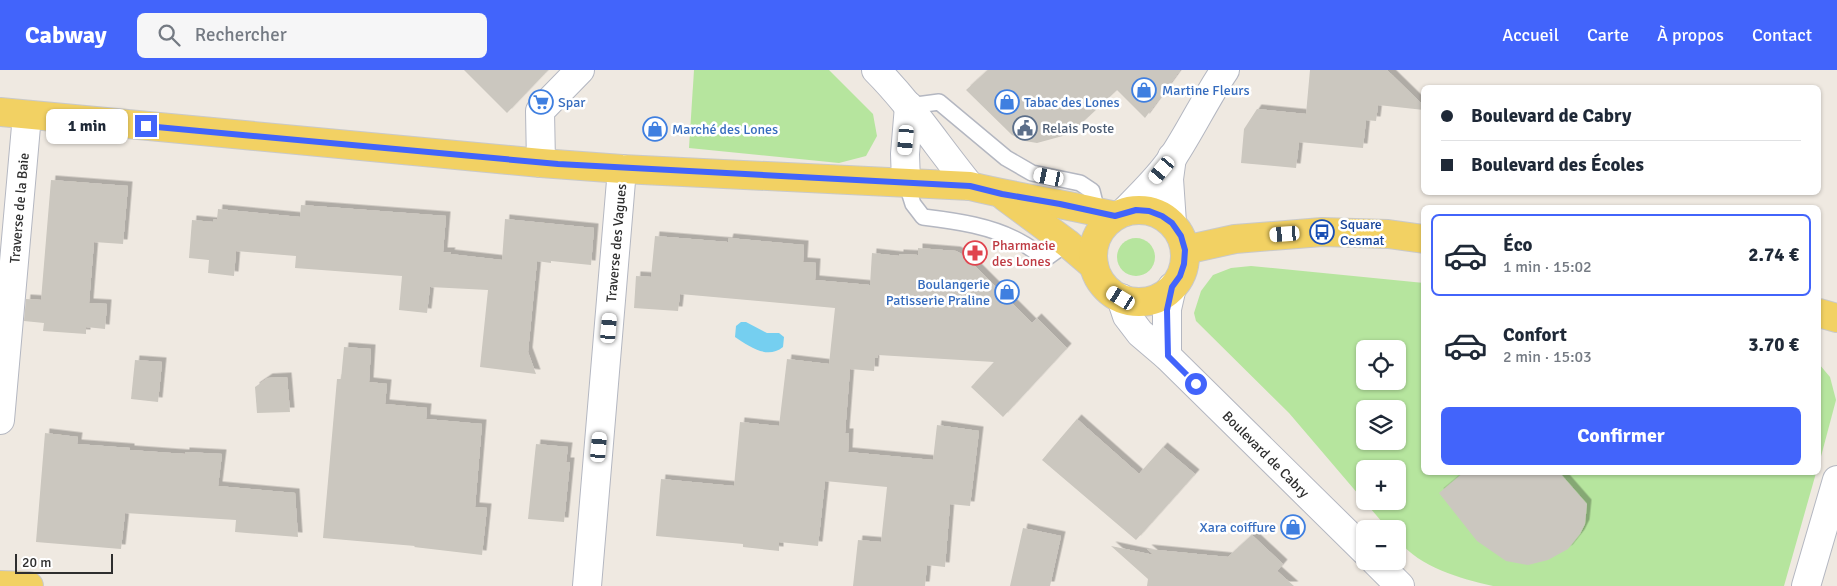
<!DOCTYPE html>
<html lang="fr">
<meta charset="utf-8">
<style>
:root{--surface:#fff;--page:#f6f6f7;--text:#1f2937;--muted:#747a83;--line:#e0e1e3;--accent:#4264fb}
body{margin:0;font-family:Signika,sans-serif;background:var(--page);color:var(--text);height:100vh;display:flex;flex-direction:column;font-size:19px;white-space:nowrap}
*{box-sizing:border-box;margin:0}
p{font-size:16px;color:var(--muted)}
.icon{flex:none;width:28px;height:28px;fill:none;stroke:currentColor;stroke-width:2;stroke-linecap:round;stroke-linejoin:round}
.map{position:relative;flex:1;overflow:hidden}
.panel{position:absolute;left:1421px;top:135px;width:400px;height:270px;display:flex;flex-direction:column;background:var(--surface);border-radius:8px;box-shadow:0 1px 4px #0004}
.panel>*{flex:none}
.banner{position:absolute;left:1421px;top:15px;width:400px;height:110px;border-radius:8px;box-shadow:0 1px 4px #0004;display:grid;align-content:center;height:110px;padding:0 20px;background:var(--surface)}
.tools{position:absolute;left:1356px;top:270px;display:grid;gap:10px}
.tools a{display:grid;place-items:center;width:50px;height:50px;border-radius:8px;background:var(--surface);box-shadow:0 1px 4px #0004;font-size:25px}
.scale{position:absolute;left:15px;bottom:12px;width:98px;box-sizing:border-box;padding-left:5px;border:2px solid #2e2e2e;border-top:0;font-size:14px;line-height:18px;white-space:nowrap;color:#2e2e2e;-webkit-text-stroke:4px #fff;paint-order:stroke}
.end{position:absolute;width:22px;height:22px;margin:-11px;border:6px solid #4264fb;background:#fff;box-shadow:0 0 0 2px #fff}
.from{border-radius:50%}
.bubble{position:absolute;height:35px;border-radius:8px;background:var(--surface);box-shadow:0 1px 4px #0004;font-size:16px;font-weight:700;line-height:35px;text-align:center}
.car{position:absolute;width:15px;height:30px;margin:-15px -8px;border-radius:6px;box-shadow:0 0 4px 1px #0007;background:linear-gradient(#fff 24%,#345 0 40%,#fff 0 76%,#345 0 86%,#fff 0)}
.banner b{display:flex;align-items:center;gap:18px;height:48px;font-size:19px}
.banner b+b{border-top:1px solid var(--line)}
.banner i{width:12px;height:12px;background:var(--text)}
ul{padding:9px 0 0;list-style:none}
li{display:flex;align-items:center;gap:15px;height:82px;margin:0 10px 8px;padding:0 10px;border:2px solid transparent;border-radius:8px}
li div{flex:1}
li b{display:block;font-size:19px}
li em{font-style:normal;font-weight:700}
li.selected{border-color:var(--accent)}
li>.icon{width:45px;height:45px;stroke-width:1.5}
.button{display:flex;gap:10px;margin-top:auto;padding:10px 20px}
.button a{flex:1;height:58px;border-radius:8px;background:var(--accent);color:#fff;font-size:20px;font-weight:700;line-height:58px;text-align:center}
header{display:flex;align-items:center;gap:30px;box-sizing:border-box;height:70px;padding:0 25px;background:var(--accent);color:#fff}
header strong{font-size:24px}
nav{display:flex;gap:28px;margin-inline-start:auto;font-size:18px}
.search{width:350px;height:45px;background:var(--page);display:flex;align-items:center;gap:12px;box-sizing:border-box;padding:0 18px;border-radius:8px;color:var(--muted);font-size:19px}
.map>svg:first-child{display:block}
</style>
<header>
<strong>Cabway</strong>
<div class="search"><svg class="icon" aria-label="search" viewBox="0 0 24 24"><circle cx="10" cy="10" r="6"/><path d="M15 15l6 6"/></svg>Rechercher</div>
<nav><a>Accueil</a><a>Carte</a><a>À propos</a><a>Contact</a></nav>
</header>
<div class="map">
<svg width="1837" height="516" viewBox="0 0 1837 516">
<defs>
<filter id="shadow"><feDropShadow dx="4.5" dy="-4.5" stdDeviation="0" flood-color="#0004"/></filter>
</defs>
<rect width="100%" height="100%" fill="#efe9e1"/>
<!-- green -->
<g fill="#b6e59e" fill-rule="evenodd">
<polygon points="694,0 829,0 873,44 877,66 866,86 839,93 689,78"/>
<circle cx="1136" cy="187" r="19"/>
<path d="M1251 196 1424 213V402L1816 403 1784 516H1493C1459 508 1421 498 1398 470V459H1388L1289 343 1196 251 1194 243 1201 221 1213 205 1231 198ZM1365 279H1398V311H1365ZM1365 339H1398V371H1365ZM1365 399H1398V431H1365Z"/>
<polygon points="1819,294 1830,307 1836,330 1819,394"/>
</g>
<!-- water -->
<path fill="#75cff0" d="M741 252H746L767 263H779L784 267 783 277C767 290 749 276 735 267L736 256Z"/>
<!-- building -->
<g fill="#cbc7bf" filter="url(#shadow)">
<polygon points="464,0 548,0 507,43"/>
<polygon points="988,0 1180,0 1145,48 1117,20 1070,64 1037,73 1025,71 1012,65 966,20"/>
<polygon points="1310,0 1387,0 1424,36 1424,40 1378,35 1376,51 1366,50 1363,78 1299,72 1296,98 1241,93 1244,59 1257,39 1306,44"/>
<polygon points="51,110 128,116 123,174 94,172 89,233 107,234 105,259 86,257 86,264 43,261 44,253 24,251 26,229 41,230"/>
<polygon points="301,135 446,146 443,182 451,182 450,184 502,190 505,149 594,158 591,195 551,191 551,193 537,191 528,282 536,304 480,297 488,220 430,217 427,243 399,240 402,206 295,198 296,186 236,181 234,206 208,203 209,190 189,188 192,150 213,152 214,149 217,150 218,139 300,147"/>
<polygon points="655,166 728,172 729,168 804,175 803,192 816,193 815,210 870,215 872,183 899,186 899,184 918,185 918,178 956,181 965,186 1032,253 1037,248 1067,278 1003,347 971,317 994,292 878,285 878,288 875,288 874,301 850,299 845,363 849,363 848,382 933,390 937,355 979,361 970,436 950,434 945,497 927,495 925,516 853,516 858,470 881,472 887,417 825,411 818,476 779,472 779,481 743,477 743,474 656,466 661,409 734,416 740,352 779,356 787,289 829,294 835,238 680,224 678,241 634,238 636,206 651,207"/>
<polygon points="344,277 371,279 369,312 387,314 385,334 427,338 426,349 482,354 475,437 487,438 482,485 414,477 415,476 323,468 337,309 341,309"/>
<polygon points="135,290 162,292 158,332 131,329"/>
<polygon points="287,307 290,342 257,343 255,317 268,308"/>
<polygon points="1077,349 1139,404 1163,377 1195,404 1136,470 1042,390"/>
<polygon points="45,363 78,367 77,374 130,378 130,380 185,384 185,382 222,384 218,416 295,423 298,467 235,462 236,450 125,443 121,479 36,472"/>
<polygon points="536,374 568,377 566,392 570,392 564,452 528,449"/>
<polygon points="1464,402 1559,402 1587,434 1585,454 1580,464 1568,479 1548,490 1528,495 1506,491 1477,471 1439,423"/>
<polygon points="1023,458 1061,466 1050,516 1010,516"/>
<polygon points="1252,465 1283,494 1277,501 1294,516 1147,516 1148,509 1111,476 1154,485 1147,479 1228,487"/>
</g>
<g fill="none" stroke-linecap="round" stroke-linejoin="round">
<!-- service casing -->
<g stroke="#b4b7c1" stroke-width="18">
<g id="service">
<polyline points="909,36 939,32 1006,88 1032,103 1080,113 1092,121 1097,141"/>
<path d="M906 112 913 134 923 147C956 151 993 156 1022 173 1030 177 1037 183 1045 189L1067 173"/>
</g>
</g>
<!-- minor casing -->
<g stroke="#b4b7c1" stroke-width="30">
<g id="minor">
<polyline points="541,93 540,41 580,0"/>
<path d="M1124 142C1141 125 1160 107 1173 87 1192 58 1206 28 1225 0"/>
<polyline points="1172,153 1169,109 1172,87"/>
<polyline points="0,350 27,45"/>
<polyline points="587,516 622,99"/>
<polyline points="1806,516 1837,410"/>
</g>
</g>
<!-- tertiary casing -->
<g stroke="#b4b7c1" stroke-width="30">
<g id="tertiary">
<path d="M876 0C911 35 938 77 970 116"/>
<polyline points="906,112 905,84 909,36"/>
<polyline points="1121,228 1127,246 1140,263 1167,286 1365,481"/>
<polyline points="1167,286 1167,239 1172,217"/>
<polyline points="1375,491 1400,516"/>
</g>
</g>
<!-- primary casing -->
<g stroke="#c9c9c9" stroke-width="30">
<g id="primary">
<path d="M0 42 541 93 622 99 970 116C1018 128 1067 134 1115 146"/>
<polyline points="1005,127 1067,173 1094,196"/>
<circle cx="1139" cy="186" r="46"/>
<polyline points="1185,180 1235,169 1322,162 1388,164 1424,169"/>
<polyline points="1819,243 1837,248"/>
<polyline points="0,515 29,516"/>
</g>
</g>
<!-- service -->
<use href="#service" stroke="#fff" stroke-width="15"/>
<!-- minor -->
<use href="#minor" stroke="#fff" stroke-width="28"/>
<!-- tertiary -->
<use href="#tertiary" stroke="#fff" stroke-width="28"/>
<!-- primary -->
<use href="#primary" stroke="#f2d163" stroke-width="28"/>
</g>
<g fill="none" stroke-linecap="round" stroke-linejoin="round">
<!-- route -->
<polyline stroke="#4264fb" stroke-width="6" points="146,56 558,94 970,116 1002,124 1060,134 1115,146 1136,140 1149,141 1162,146 1172,153 1181,166 1185,180 1184,194 1180,206 1172,217 1167,240 1168,286 1196,314"/>
</g>
<!-- icons -->
<defs>
<g id="shop-ring" transform="scale(1.25)"><circle r="9.5" fill="#fff" stroke="#3f7fe0" stroke-width="1.5"/><path d="M-5-2.5h2.3a2.7 3.5 0 0 1 5.4 0H5L5.5 6h-11ZM-1.5-2.5h3a1.5 2.3 0 0 0-3 0Z" fill="#3f7fe0"/></g>
<g id="supermarket-ring" transform="scale(1.25)"><circle r="9.5" fill="#fff" stroke="#3f7fe0" stroke-width="1.5"/><path d="M-6-5.5h2.5l.6 2H6L4.5 2H-2.5L-4.4-4H-6ZM-1.5 3.2a1.3 1.3 0 1 0 .1 0ZM3 3.2a1.3 1.3 0 1 0 .1 0Z" fill="#3f7fe0"/></g>
<g id="civic-ring" transform="scale(1.25)"><circle r="9.5" fill="#fff" stroke="#5c6f8a" stroke-width="1.5"/><path d="M-.6-6.5H3V-4.5H.6V-3L4-1V1h2V6H-6V1h2V-1L-.6-3ZM-1.2 2.5V6h2.4V2.5Z" fill="#5c6f8a"/></g>
<g id="bus-ring" transform="scale(1.25)"><circle r="9.5" fill="#fff" stroke="#1a4fb4" stroke-width="1.5"/><path d="M-5-6H5V4H4V6H2V4H-2V6H-4V4H-5ZM-3.5-4V0h7V-4ZM-3.5 1.2v1.5H-2V1.2ZM2 1.2v1.5H3.5V1.2Z" fill="#1a4fb4"/></g>
<g id="pharmacy-ring" transform="scale(1.25)"><circle r="9.5" fill="#fff" stroke="#e0444e" stroke-width="1.5"/><path d="M-2-6h4v4h4v4h-4v4h-4v-4h-4v-4h4Z" fill="#e0444e"/></g>
</defs>
<g fill-rule="evenodd">
<use href="#shop-ring" x="1144" y="20"/>
<use href="#supermarket-ring" x="541" y="32"/>
<use href="#shop-ring" x="1007" y="32"/>
<use href="#civic-ring" x="1025" y="58"/>
<use href="#shop-ring" x="655" y="59"/>
<use href="#bus-ring" x="1322" y="162"/>
<use href="#pharmacy-ring" x="975" y="183"/>
<use href="#shop-ring" x="1007" y="222"/>
<use href="#shop-ring" x="1293" y="457"/>
</g>
<g text-anchor="middle" stroke-width="5" stroke-linejoin="round" paint-order="stroke">
<!-- shop labels -->
<g font-size="14" fill="#366cbe" stroke="#fff" text-anchor="start">
<text x="1162" y="25">Martine Fleurs</text>
<text x="558" y="37">Spar</text>
<text x="1024" y="37">Tabac des Lones</text>
<text x="672" y="64">Marché des Lones</text>
<text x="990" y="219" text-anchor="end">Boulangerie<tspan x="990" dy="16">Patisserie Praline</tspan></text>
<text x="1276" y="462" text-anchor="end">Xara coiffure</text>
</g>
<!-- service labels -->
<g font-size="14" fill="#4e5e75" stroke="#fff" text-anchor="start">
<text x="1042" y="63">Relais Poste</text>
</g>
<!-- street labels -->
<g font-size="14" fill="#2e2e2e" stroke="#fff">
<text transform="translate(19 138) rotate(-85)" y="5">Traverse de la Baie</text>
<text transform="translate(616 173) rotate(-85)" y="5">Traverse des Vagues</text>
<text transform="translate(1266 384) rotate(45)" y="5">Boulevard de Cabry</text>
</g>
<!-- transit labels -->
<g font-size="14" fill="#164399" stroke="#fff" text-anchor="start">
<text x="1340" y="159">Square<tspan x="1340" dy="16">Cesmat</tspan></text>
</g>
<!-- health labels -->
<g font-size="14" fill="#be3a42" stroke="#fff" text-anchor="start">
<text x="992" y="180">Pharmacie<tspan x="992" dy="16">des Lones</tspan></text>
</g>
</g>
</svg>
<div class="tools">
<a><svg class="icon" aria-label="locate" viewBox="0 0 24 24"><circle cx="12" cy="12" r="6"/><path d="M12 2v4M12 18v4M2 12h4M18 12h4"/></svg></a>
<a><svg class="icon" aria-label="layers" viewBox="0 0 24 24"><path d="M12 4l9 5-9 5-9-5zM3 14l9 5 9-5"/></svg></a>
<a>+</a>
<a>−</a>
</div>
<div class="scale">20 m</div>
<i class="end from" style="left:1196px;top:314px"></i>
<i class="end" style="left:146px;top:56px"></i>
<div class="bubble" style="left:46px;top:39px;width:82px">1 min</div>
<i class="car" style="left:906px;top:70px;rotate:185deg"></i>
<i class="car" style="left:1162px;top:100px;rotate:220deg"></i>
<i class="car" style="left:1049px;top:107px;rotate:282deg"></i>
<i class="car" style="left:1285px;top:164px;rotate:266deg"></i>
<i class="car" style="left:1121px;top:228px;rotate:301deg"></i>
<i class="car" style="left:609px;top:258px;rotate:5deg"></i>
<i class="car" style="left:599px;top:377px;rotate:5deg"></i>
<div class="banner">
<b><i class="from"></i>Boulevard de Cabry</b>
<b><i></i>Boulevard des Écoles</b>
</div>
<section class="panel">
<ul>
<li class="selected"><svg class="icon" aria-label="car" viewBox="0 0 24 24"><path d="M5 17H2v-5l4-1 3-4h7l3 4 3 1v5h-3M9 17h6M6 11h13"/><circle cx="7" cy="17" r="2"/><circle cx="17" cy="17" r="2"/></svg><div><b>Éco</b><p>1 min · 15:02</p></div><em>2.74 €</em></li>
<li><svg class="icon" aria-label="car" viewBox="0 0 24 24"><path d="M5 17H2v-5l4-1 3-4h7l3 4 3 1v5h-3M9 17h6M6 11h13"/><circle cx="7" cy="17" r="2"/><circle cx="17" cy="17" r="2"/></svg><div><b>Confort</b><p>2 min · 15:03</p></div><em>3.70 €</em></li>
</ul>
<div class="button"><a>Confirmer</a></div>
</section>
</div>
